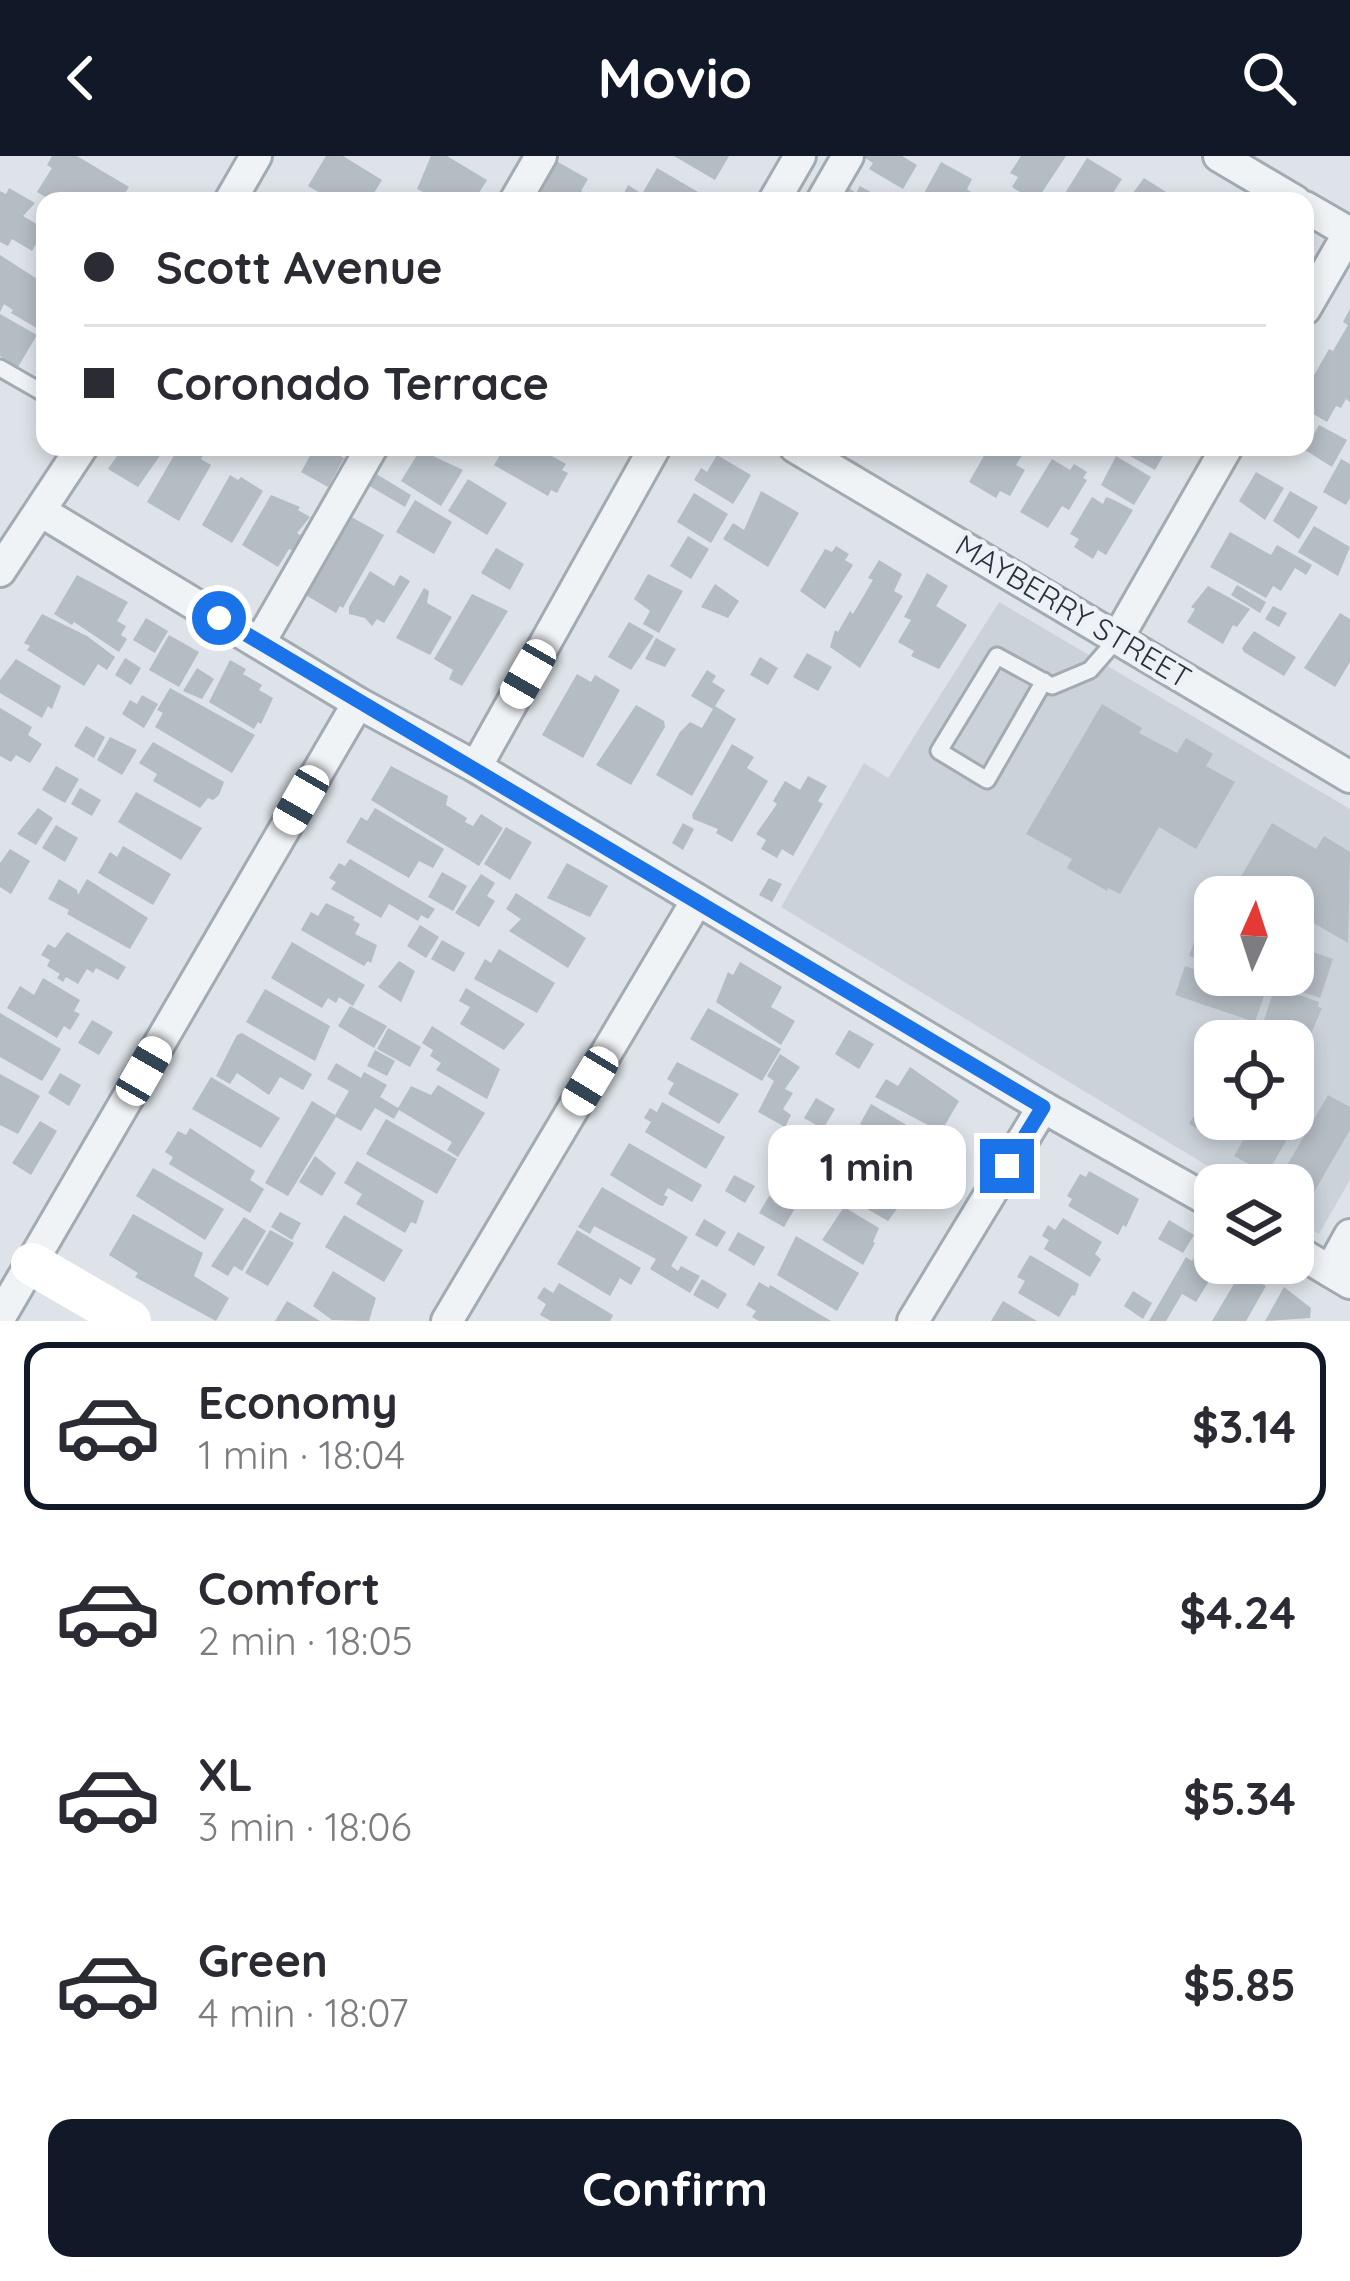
<!DOCTYPE html>
<meta charset="utf-8">
<style>
:root{--surface:#fff;--page:#f7f7f7;--text:#2b2b33;--muted:#7c7c81;--line:#e1e1e2;--accent:#111827}
body{margin:0;font-family:Quicksand,sans-serif;background:var(--page);color:var(--text);height:100vh;display:flex;flex-direction:column;font-size:45px;white-space:nowrap}
*{box-sizing:border-box;margin:0}
p{font-size:39px;color:var(--muted)}
.icon{flex:none;width:66px;height:66px;fill:none;stroke:currentColor;stroke-width:2;stroke-linecap:round;stroke-linejoin:round}
.map{position:relative;height:1165px;overflow:hidden}
.sheet{display:flex;flex-direction:column;background:var(--surface);flex:1}
.sheet>*{flex:none}
.banner{position:absolute;left:36px;top:36px;width:1278px;height:264px;border-radius:24px;box-shadow:0 6px 18px #0003;display:grid;align-content:center;height:264px;padding:0 48px;background:var(--surface)}
.needle{width:78px;rotate:3deg}
.controls{position:absolute;left:1194px;top:720px;display:grid;gap:24px}
.controls a{display:grid;place-items:center;width:120px;height:120px;border-radius:24px;background:var(--surface);box-shadow:0 6px 18px #0003;font-size:60px}
.end{position:absolute;width:54px;height:54px;margin:-27px;border:15px solid #1a73e8;background:#fff;box-shadow:0 0 0 6px #fff}
.from{border-radius:50%}
.bubble{position:absolute;height:84px;border-radius:24px;background:var(--surface);box-shadow:0 6px 18px #0003;font-size:39px;font-weight:700;line-height:84px;text-align:center}
.car{position:absolute;width:36px;height:72px;margin:-36px -18px;border-radius:15px;box-shadow:0 0 9px 3px #0007;background:linear-gradient(#fff 24%,#345 0 40%,#fff 0 76%,#345 0 86%,#fff 0)}
.banner b{display:flex;align-items:center;gap:42px;height:114px;font-size:45px}
.banner b+b{border-top:3px solid var(--line)}
.banner i{width:30px;height:30px;background:var(--text)}
ul{padding:21px 0 0;list-style:none}
li{display:flex;align-items:center;gap:36px;height:168px;margin:0 24px 18px;padding:0 24px;border:6px solid transparent;border-radius:24px}
li div{flex:1}
li b{display:block;font-size:45px}
li em{font-style:normal;font-weight:700}
li.active{border-color:var(--accent)}
li>.icon{width:108px;height:108px;stroke-width:1.5}
.action{display:flex;gap:24px;margin-top:auto;padding:24px 48px}
.action a{flex:1;height:138px;border-radius:24px;background:var(--accent);color:#fff;font-size:48px;font-weight:700;line-height:138px;text-align:center}
header{display:flex;justify-content:space-between;align-items:center;height:156px;padding:0 48px;background:var(--accent);color:#fff;font-size:54px;font-weight:700}
.map>svg:first-child{display:block}
</style>
<header><svg class="icon" aria-label="back" viewBox="0 0 24 24"><path d="M15 5l-7 7 7 7"/></svg>Movio<svg class="icon" aria-label="search" viewBox="0 0 24 24"><circle cx="10" cy="10" r="6"/><path d="M15 15l6 6"/></svg></header>
<div class="map">
<svg width="1350" height="1165" viewBox="0 0 1350 1165">
<rect width="100%" height="100%" fill="#dde3e8"/>
<!-- built -->
<path fill="#cbd2da" fill-rule="evenodd" d="M999 446 1350 653V1024L1319 1078 1293 1062V1029H1239L781 751 864 607 888 622ZM1215 741H1293V819H1215ZM1215 885H1293V963H1215Z"/>
<!-- building -->
<g fill="#b4bcc4">
<polygon points="52,0 77,0 129,31 120,45 52,45 37,36 52,12 47,9"/>
<polygon points="326,0 343,0 382,24 369,45 334,45 308,30"/>
<polygon points="431,0 447,0 487,24 474,45 424,43 425,37 417,33"/>
<polygon points="674,0 729,0 715,24"/>
<polygon points="862,0 902,0 917,9 903,33 869,13 873,7"/>
<polygon points="1021,0 1066,0 1039,41 1029,42 1012,31 1018,21 1010,17"/>
<polygon points="551,2 588,23 581,35 597,45 527,45"/>
<polygon points="1087,2 1122,23 1108,45 1062,42"/>
<polygon points="941,6 972,23 967,33 972,37 968,45 929,45 922,41"/>
<polygon points="657,12 705,40 702,45 633,45 623,39 628,29 642,38"/>
<polygon points="1144,22 1174,41 1172,45 1127,45"/>
<polygon points="860,30 887,45 842,45 849,32 856,37"/>
<polygon points="9,32 35,47 23,60 45,73 32,95 12,83 8,90 0,86 0,35 6,38"/>
<polygon points="0,99 45,128 45,177 11,157 13,154 4,148 0,156"/>
<polygon points="1350,153 1350,246 1346,243 1341,252 1336,250 1327,266 1305,253 1305,235 1329,193 1333,195 1348,169 1343,166"/>
<polygon points="0,158 37,179 18,211 0,200"/>
<polygon points="1319,269 1347,284 1332,311 1305,294"/>
<polygon points="123,291 166,291 138,331 108,313"/>
<polygon points="179,291 203,291 207,293 201,303 211,309 179,365 147,346"/>
<polygon points="315,291 324,291 344,302 328,331 301,316"/>
<polygon points="505,291 536,291 566,308 562,314 568,317 557,337 551,334 548,340 494,309"/>
<polygon points="989,291 1027,291 1016,309 1025,314 1010,340 1000,335 996,342 969,326"/>
<polygon points="1114,291 1168,291 1155,314"/>
<polygon points="420,294 463,314 441,350 401,325"/>
<polygon points="717,299 751,319 733,348 694,324 701,312 707,316"/>
<polygon points="1116,300 1151,321 1134,349 1101,329"/>
<polygon points="1052,303 1070,314 1074,308 1087,316 1083,322 1087,324 1069,354 1062,350 1048,372 1020,356"/>
<polygon points="1341,303 1350,308 1350,342 1346,349 1323,336"/>
<polygon points="373,316 411,339 405,351 366,328"/>
<polygon points="1256,316 1284,332 1265,364 1239,345"/>
<polygon points="230,319 238,324 241,321 263,335 232,387 202,369"/>
<polygon points="468,323 507,347 487,379 448,355"/>
<polygon points="761,335 799,357 768,411 723,383 733,367 744,374"/>
<polygon points="1290,335 1318,351 1299,383 1273,365"/>
<polygon points="694,337 728,358 711,387 677,366"/>
<polygon points="271,339 300,351 298,354 310,361 297,377 302,380 293,395 289,393 278,411 242,389"/>
<polygon points="1092,341 1103,348 1106,341 1114,344 1133,354 1106,399 1098,394 1093,403 1074,391 1079,383 1070,378"/>
<polygon points="415,344 452,366 434,398 396,376"/>
<polygon points="346,358 384,379 343,452 340,450 336,457 304,438"/>
<polygon points="1314,370 1350,391 1338,420 1298,396"/>
<polygon points="1230,376 1271,399 1277,389 1312,409 1306,419 1295,412 1281,435 1273,430 1266,442 1210,411"/>
<polygon points="688,380 709,393 691,423 670,410"/>
<polygon points="836,390 849,398 845,404 853,409 825,453 800,435 825,393 832,396"/>
<polygon points="496,392 524,408 510,434 481,417"/>
<polygon points="879,404 902,418 894,435 903,440 860,512 830,491 835,474 838,476 850,455 853,458 873,424 868,422"/>
<polygon points="370,415 394,430 400,419 410,425 384,467 377,463 372,470 365,462 349,458 349,451"/>
<polygon points="927,417 948,430 936,450 967,469 939,513 911,500 914,495 898,486 911,464 904,461"/>
<polygon points="648,418 683,435 659,477 643,468 650,455 634,443"/>
<polygon points="77,419 128,446 117,465 126,470 121,479 127,483 119,496 74,466 72,469 54,458"/>
<polygon points="715,428 739,445 728,462 701,451"/>
<polygon points="1237,429 1266,446 1260,457 1231,439"/>
<polygon points="1208,430 1250,453 1237,471 1233,469 1223,488 1187,466 1195,453 1191,451"/>
<polygon points="424,432 429,435 427,447 452,461 430,499 396,482"/>
<polygon points="472,438 508,455 462,530 449,523 453,514 434,503"/>
<polygon points="1273,450 1287,457 1279,471 1265,463"/>
<polygon points="1340,457 1350,463 1350,506 1335,531 1304,512"/>
<polygon points="42,458 87,480 115,501 107,514 98,508 84,530 27,494 30,490 24,487"/>
<polygon points="146,462 168,475 155,497 133,484"/>
<polygon points="629,466 654,480 631,514 608,501"/>
<polygon points="1254,475 1296,501 1284,520 1244,496 1242,492"/>
<polygon points="169,479 199,496 179,531 149,514"/>
<polygon points="656,482 676,493 665,511 645,503"/>
<polygon points="807,497 832,511 818,535 793,521"/>
<polygon points="760,501 778,512 768,529 750,519"/>
<polygon points="125,502 141,512 131,529 115,519"/>
<polygon points="16,503 61,530 52,553 48,550 42,562 0,537 0,524"/>
<polygon points="230,504 246,513 243,518 262,529 259,534 273,542 261,568 258,566 254,573 209,546"/>
<polygon points="197,512 214,523 202,543 183,535"/>
<polygon points="707,514 716,520 712,526 725,534 715,550 736,563 692,640 656,619 680,576 690,566 702,572 713,553 691,540"/>
<polygon points="577,518 591,526 595,519 620,534 583,602 542,579"/>
<polygon points="170,532 255,579 232,617 155,571 163,557 157,554"/>
<polygon points="142,539 158,548 144,572 122,558 130,544 137,548"/>
<polygon points="1102,548 1142,572 1139,577 1177,597 1186,582 1213,598 1206,610 1235,626 1196,693 1159,671 1120,738 1108,732 1107,735 1067,712 1072,703 1026,678"/>
<polygon points="636,549 664,565 665,571 631,629 596,609"/>
<polygon points="0,552 32,571 28,579 42,588 30,607 16,599 11,606 0,600"/>
<polygon points="86,570 105,581 94,602 74,590"/>
<polygon points="110,581 137,594 122,619 97,604"/>
<polygon points="153,586 224,626 219,639 213,644 208,642 200,652 153,625 157,618 139,607"/>
<polygon points="732,588 754,601 747,612 768,625 732,686 716,677 718,673 693,663 692,659"/>
<polygon points="56,610 79,623 65,647 42,634"/>
<polygon points="391,610 448,640 446,649 467,662 465,666 473,670 481,658 503,672 479,710 371,644"/>
<polygon points="808,620 827,630 818,645 823,648 793,700 782,693 777,702 761,693 766,684 756,678 777,648 773,645 785,625 800,634"/>
<polygon points="80,632 101,644 92,660 71,648"/>
<polygon points="136,636 202,672 181,704 118,666"/>
<polygon points="38,652 53,662 36,689 17,678"/>
<polygon points="375,652 444,693 433,712 419,705 409,722 346,686 361,661 367,665"/>
<polygon points="683,667 694,673 683,694 672,687"/>
<polygon points="1272,667 1316,693 1324,680 1350,696 1348,787 1312,766 1308,772 1293,763 1293,741 1267,741 1239,724"/>
<polygon points="56,669 78,682 65,706 42,692"/>
<polygon points="506,671 532,686 510,724 484,708"/>
<polygon points="123,690 171,718 153,749 98,717 110,696 117,701"/>
<polygon points="10,693 30,705 11,738 0,731 0,707"/>
<polygon points="350,703 435,753 428,763 421,759 418,765 389,748 381,762 331,733 336,726 329,722 339,707 345,710"/>
<polygon points="567,707 608,730 590,761 547,742"/>
<polygon points="442,716 467,730 453,755 428,741"/>
<polygon points="481,718 495,727 487,740 495,745 479,771 455,757"/>
<polygon points="769,722 782,728 772,746 759,739"/>
<polygon points="59,723 77,734 78,739 87,723 148,762 130,793 67,758 69,754 48,743"/>
<polygon points="516,737 586,782 568,812 509,775 521,763 506,753"/>
<polygon points="326,747 355,761 353,764 360,768 355,778 377,789 371,807 368,805 364,810 301,774 311,756 318,760"/>
<polygon points="1201,766 1215,771 1215,809 1189,800"/>
<polygon points="420,769 439,781 426,802 407,790"/>
<polygon points="67,776 126,811 118,824 96,812 93,817 87,813 78,828 66,821 63,826 57,822 60,818 47,810 50,804 41,799 48,788 55,792"/>
<polygon points="442,784 465,797 454,816 431,803"/>
<polygon points="292,786 365,829 353,850 339,841 336,847 328,842 322,852 271,822"/>
<polygon points="1293,789 1333,803 1320,842 1255,820 1293,819"/>
<polygon points="499,793 555,827 537,857 474,823 485,803 491,807"/>
<polygon points="399,805 415,815 401,846 378,831"/>
<polygon points="740,806 782,831 771,851 795,865 781,889 716,846 728,816 733,819"/>
<polygon points="1185,810 1265,837 1255,866 1175,839"/>
<polygon points="43,822 80,844 74,855 80,858 70,874 64,870 57,882 7,852 20,830 34,839"/>
<polygon points="1275,831 1319,846 1318,851 1322,852 1300,903 1293,901 1293,885 1257,885"/>
<polygon points="466,832 525,868 504,894 460,868 470,851 459,845"/>
<polygon points="265,833 330,870 315,905 246,866"/>
<polygon points="350,850 387,870 374,892 338,870"/>
<polygon points="708,852 781,893 762,925 690,883"/>
<polygon points="0,857 61,893 42,925 0,901"/>
<polygon points="92,864 113,876 99,899 78,887"/>
<polygon points="432,870 500,913 487,943 436,914 441,907 430,900 433,894 422,887"/>
<polygon points="388,872 421,891 410,911 377,893"/>
<polygon points="849,874 874,888 859,913 835,898"/>
<polygon points="242,877 312,918 303,934 280,921 269,939 237,917 230,928 216,920 237,879"/>
<polygon points="375,894 395,905 387,920 367,910"/>
<polygon points="780,898 800,911 785,933 793,937 783,953 791,959 785,971 758,956 774,925 767,920"/>
<polygon points="677,906 739,938 719,968 668,938 674,927 667,923"/>
<polygon points="336,907 361,922 364,916 387,929 380,941 398,952 411,930 431,939 438,929 485,957 458,1001 447,994 452,986 399,954 394,963 375,952 361,975 336,961 288,1040 265,1027 312,945 335,959 349,935 327,923"/>
<polygon points="910,911 959,945 941,976 875,941 886,923 898,930"/>
<polygon points="60,917 81,929 69,950 48,937"/>
<polygon points="0,918 40,940 18,978 0,969"/>
<polygon points="211,921 280,962 261,992 192,953"/>
<polygon points="1215,924 1215,963 1229,963 1217,983 1189,968"/>
<polygon points="1293,924 1314,936 1267,1018 1234,1000 1256,963 1293,963"/>
<polygon points="1328,939 1350,951 1350,974 1310,1043 1293,1033 1293,1029 1278,1025"/>
<polygon points="816,942 835,953 823,973 804,962"/>
<polygon points="662,946 725,981 706,1013 645,976 651,966 644,962 650,952 657,956"/>
<polygon points="871,948 932,984 915,1018 868,990 875,977 860,968"/>
<polygon points="386,963 457,1003 437,1038 366,998"/>
<polygon points="40,965 57,975 31,1019 12,1007"/>
<polygon points="190,972 255,1015 250,1024 264,1033 250,1057 169,1008 173,1001 165,996 178,975 186,979"/>
<polygon points="835,985 913,1031 888,1065 838,1036 844,1026 820,1012"/>
<polygon points="629,987 702,1029 692,1046 668,1032 664,1039 668,1041 663,1050 659,1049 610,1019"/>
<polygon points="784,990 808,1005 799,1019 775,1004"/>
<polygon points="315,1000 336,1017 322,1040 299,1026"/>
<polygon points="357,1005 424,1045 416,1068 411,1066 405,1077 356,1048 362,1038 344,1027"/>
<polygon points="153,1012 224,1053 205,1084 136,1040"/>
<polygon points="1089,1015 1139,1043 1126,1071 1123,1069 1118,1079 1068,1050 1072,1043 1067,1040 1080,1018 1086,1021"/>
<polygon points="734,1019 755,1030 745,1047 725,1035"/>
<polygon points="602,1031 688,1081 671,1110 678,1115 681,1110 700,1120 690,1137 650,1113 656,1103 594,1070 590,1078 578,1071"/>
<polygon points="769,1040 794,1054 784,1071 759,1057"/>
<polygon points="844,1051 879,1072 873,1086 875,1087 863,1109 822,1084"/>
<polygon points="280,1056 301,1067 292,1084 271,1071"/>
<polygon points="133,1058 203,1097 194,1120 229,1142 216,1165 135,1121 138,1117 109,1099"/>
<polygon points="344,1059 403,1094 384,1126 325,1091"/>
<polygon points="244,1061 266,1075 242,1115 234,1110 228,1120 211,1110"/>
<polygon points="1063,1062 1102,1086 1095,1098 1101,1103 1090,1121 1044,1093 1049,1084 1042,1080 1048,1069 1055,1074"/>
<polygon points="704,1063 726,1076 717,1091 695,1079"/>
<polygon points="1169,1064 1194,1079 1183,1097 1158,1083"/>
<polygon points="270,1074 294,1087 268,1130 245,1117"/>
<polygon points="577,1074 641,1112 631,1129 620,1122 610,1140 557,1108"/>
<polygon points="738,1076 765,1091 754,1110 728,1094"/>
<polygon points="796,1080 859,1117 837,1155 777,1119"/>
<polygon points="1197,1097 1206,1102 1202,1110 1214,1117 1196,1146 1182,1138 1166,1165 1149,1165 1186,1101 1192,1105"/>
<polygon points="1030,1099 1079,1128 1075,1140 1072,1139 1059,1161 1018,1137 1025,1125 1017,1121"/>
<polygon points="1251,1112 1264,1119 1260,1127 1266,1130 1246,1165 1212,1165 1241,1116 1247,1119"/>
<polygon points="333,1115 376,1142 369,1165 332,1164 313,1150"/>
<polygon points="702,1123 727,1138 718,1153 693,1139"/>
<polygon points="759,1126 769,1132 770,1129 831,1165 759,1165 752,1161 756,1155 746,1149"/>
<polygon points="559,1127 613,1159 610,1165 551,1165 540,1159 546,1148 537,1142 544,1131 553,1137"/>
<polygon points="1284,1131 1311,1152 1310,1162 1265,1165"/>
<polygon points="1133,1135 1152,1147 1143,1163 1124,1150"/>
<polygon points="287,1145 320,1165 275,1165"/>
<polygon points="1003,1145 1037,1165 991,1165"/>
</g>
<g fill="none" stroke-linecap="round" stroke-linejoin="round">
<!-- lane casing -->
<g stroke="#a2aab2" stroke-width="21">
<g id="lane">
<polyline points="0,212 45,238"/>
<polyline points="1044,525 987,624 939,595 997,500 1052,530 1090,514 1117,483"/>
</g>
</g>
<!-- street casing -->
<g stroke="#a2aab2" stroke-width="36">
<g id="street">
<polyline points="1219,0 1295,45"/>
<polyline points="230,45 256,0"/>
<polyline points="515,45 541,0"/>
<polyline points="774,45 800,0"/>
<polyline points="822,45 848,0"/>
<polyline points="1305,51 1350,77"/>
<polyline points="1305,153 1350,75"/>
<polyline points="795,291 1350,621"/>
<polyline points="42,356 358,547 476,611 1043,951 1215,1048"/>
<polyline points="0,415 82,291"/>
<polyline points="1117,483 1227,291"/>
<polyline points="260,486 372,291"/>
<polyline points="476,611 655,291"/>
<polyline points="1293,1093 1350,1127"/>
<polyline points="1330,1115 1350,1079"/>
<polyline points="0,1161 358,547"/>
<polyline points="447,1165 696,746"/>
<polyline points="913,1165 1043,951"/>
</g>
</g>
<!-- lane -->
<use href="#lane" stroke="#f0f3f6" stroke-width="15"/>
<!-- street -->
<use href="#street" stroke="#f0f3f6" stroke-width="30"/>
<!-- secondary -->
<polyline stroke="#fff" stroke-width="42" points="32,1108 130,1165"/>
</g>
<g fill="none" stroke-linecap="round" stroke-linejoin="round">
<!-- route -->
<polyline stroke="#1a73e8" stroke-width="15" points="219,462 1043,951 1007,1010"/>
</g>
<g text-anchor="middle" stroke-width="10" stroke-linejoin="round" paint-order="stroke">
<!-- street labels -->
<g font-size="30" fill="#26323f" stroke="#edf1f5">
<text transform="translate(1073 456) rotate(31)" y="10">MAYBERRY STREET</text>
</g>
</g>
</svg>
<div class="controls">
<a><svg class="needle" viewBox="-14 -14 28 28"><path d="M0-13l5 13h-10z" fill="#e53935"/><path d="M0 13l5-13h-10z" fill="#7c7c81"/></svg></a>
<a><svg class="icon" aria-label="locate" viewBox="0 0 24 24"><circle cx="12" cy="12" r="6"/><path d="M12 2v4M12 18v4M2 12h4M18 12h4"/></svg></a>
<a><svg class="icon" aria-label="layers" viewBox="0 0 24 24"><path d="M12 4l9 5-9 5-9-5zM3 14l9 5 9-5"/></svg></a>
</div>
<i class="end from" style="left:219px;top:462px"></i>
<i class="end" style="left:1007px;top:1010px"></i>
<div class="bubble" style="left:768px;top:969px;width:198px">1 min</div>
<i class="car" style="left:528px;top:518px;rotate:210deg"></i>
<i class="car" style="left:301px;top:644px;rotate:210deg"></i>
<i class="car" style="left:144px;top:915px;rotate:30deg"></i>
<i class="car" style="left:590px;top:925px;rotate:211deg"></i>
<div class="banner">
<b><i class="from"></i>Scott Avenue</b>
<b><i></i>Coronado Terrace</b>
</div>
</div>
<section class="sheet">
<ul>
<li class="active"><svg class="icon" aria-label="car" viewBox="0 0 24 24"><path d="M5 17H2v-5l4-1 3-4h7l3 4 3 1v5h-3M9 17h6M6 11h13"/><circle cx="7" cy="17" r="2"/><circle cx="17" cy="17" r="2"/></svg><div><b>Economy</b><p>1 min · 18:04</p></div><em>$3.14</em></li>
<li><svg class="icon" aria-label="car" viewBox="0 0 24 24"><path d="M5 17H2v-5l4-1 3-4h7l3 4 3 1v5h-3M9 17h6M6 11h13"/><circle cx="7" cy="17" r="2"/><circle cx="17" cy="17" r="2"/></svg><div><b>Comfort</b><p>2 min · 18:05</p></div><em>$4.24</em></li>
<li><svg class="icon" aria-label="car" viewBox="0 0 24 24"><path d="M5 17H2v-5l4-1 3-4h7l3 4 3 1v5h-3M9 17h6M6 11h13"/><circle cx="7" cy="17" r="2"/><circle cx="17" cy="17" r="2"/></svg><div><b>XL</b><p>3 min · 18:06</p></div><em>$5.34</em></li>
<li><svg class="icon" aria-label="car" viewBox="0 0 24 24"><path d="M5 17H2v-5l4-1 3-4h7l3 4 3 1v5h-3M9 17h6M6 11h13"/><circle cx="7" cy="17" r="2"/><circle cx="17" cy="17" r="2"/></svg><div><b>Green</b><p>4 min · 18:07</p></div><em>$5.85</em></li>
</ul>
<div class="action"><a>Confirm</a></div>
</section>
